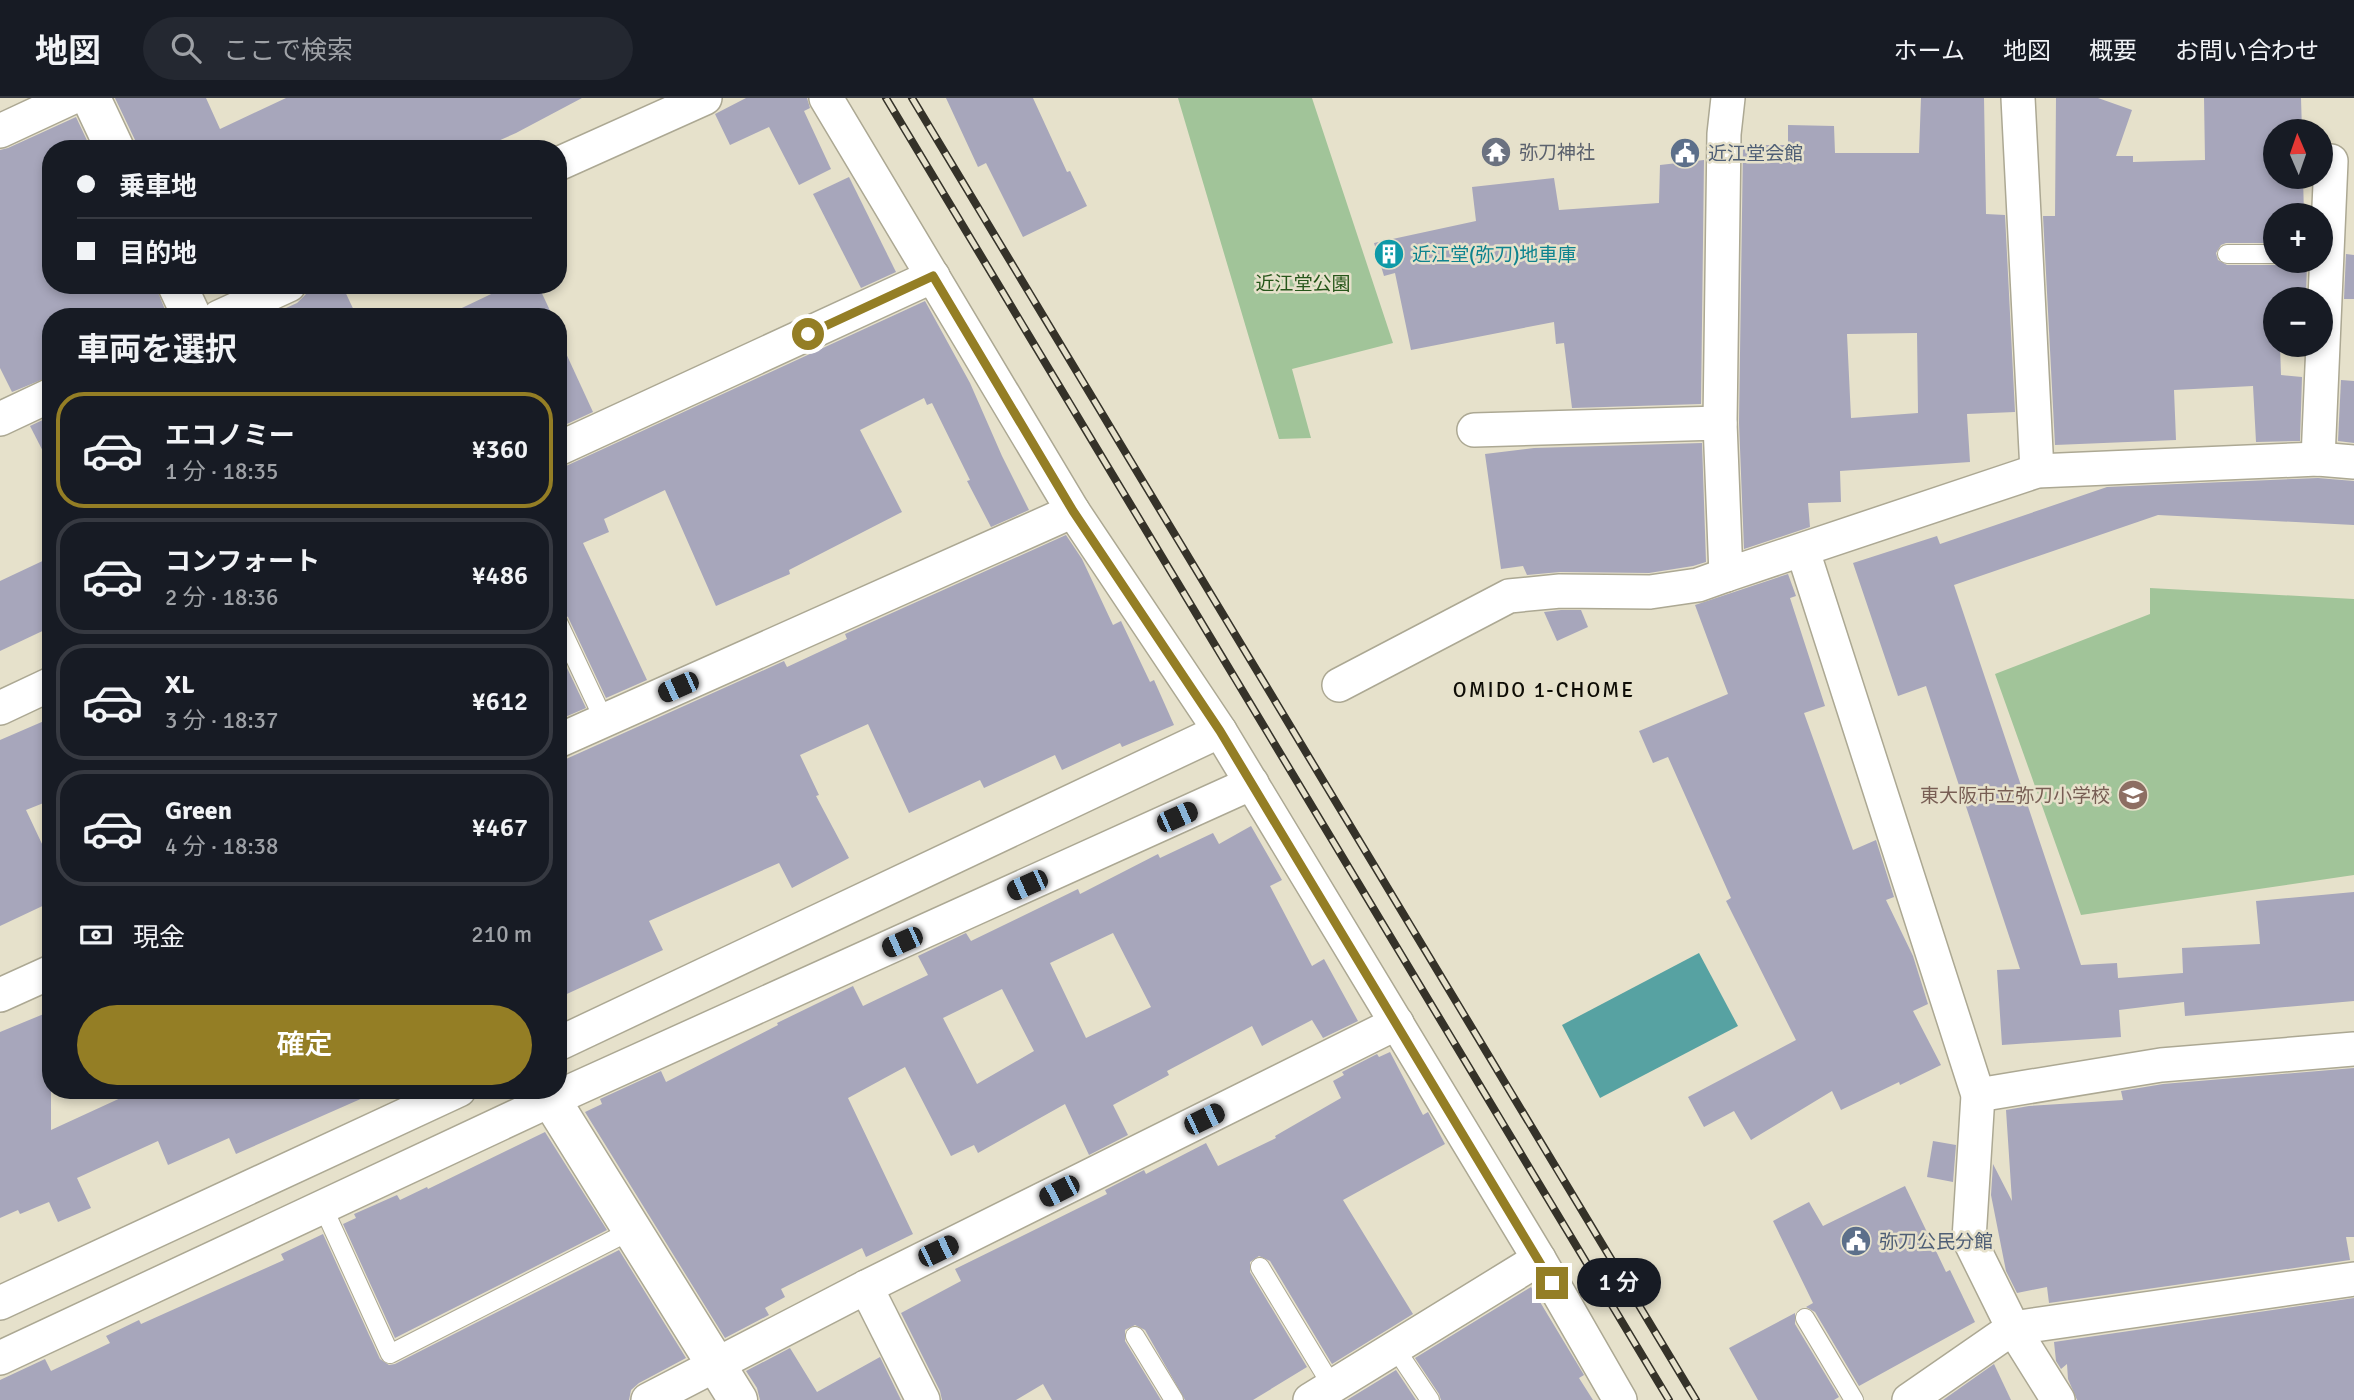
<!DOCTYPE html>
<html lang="ja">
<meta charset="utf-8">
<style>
:root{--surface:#171b24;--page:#242831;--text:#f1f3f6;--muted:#9ea1a6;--line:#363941;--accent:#947e25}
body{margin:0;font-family:Signika,"Noto Sans JP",sans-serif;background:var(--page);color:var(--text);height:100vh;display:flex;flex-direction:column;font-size:26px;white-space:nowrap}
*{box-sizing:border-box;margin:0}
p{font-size:23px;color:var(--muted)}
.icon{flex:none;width:38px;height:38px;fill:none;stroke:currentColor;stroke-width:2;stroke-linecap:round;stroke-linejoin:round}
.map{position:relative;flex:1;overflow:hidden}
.drawer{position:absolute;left:42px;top:210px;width:525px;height:791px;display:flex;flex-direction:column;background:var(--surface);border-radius:28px;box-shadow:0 4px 10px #0003}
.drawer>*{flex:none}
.banner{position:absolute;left:42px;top:42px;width:525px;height:154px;border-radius:28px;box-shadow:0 4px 10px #0003;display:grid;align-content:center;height:154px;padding:0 35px;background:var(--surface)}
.needle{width:46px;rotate:358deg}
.tools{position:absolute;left:2263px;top:21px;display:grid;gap:14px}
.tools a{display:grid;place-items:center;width:70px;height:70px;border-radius:50%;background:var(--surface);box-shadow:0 4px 10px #0003;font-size:35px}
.end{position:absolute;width:32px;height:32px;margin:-16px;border:9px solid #947e25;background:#fff;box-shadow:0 0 0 4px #fff}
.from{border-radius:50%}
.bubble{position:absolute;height:49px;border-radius:24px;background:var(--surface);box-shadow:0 4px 10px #0003;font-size:23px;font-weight:600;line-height:49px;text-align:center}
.car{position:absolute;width:21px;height:42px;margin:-21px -10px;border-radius:9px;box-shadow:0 0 5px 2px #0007;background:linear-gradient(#222 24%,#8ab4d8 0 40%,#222 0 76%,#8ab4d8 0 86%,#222 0)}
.banner b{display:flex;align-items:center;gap:24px;height:66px;font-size:26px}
.banner b+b{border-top:2px solid var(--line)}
.banner i{width:18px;height:18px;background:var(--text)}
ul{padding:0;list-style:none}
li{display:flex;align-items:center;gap:21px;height:116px;margin:0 14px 10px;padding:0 21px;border:4px solid var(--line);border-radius:28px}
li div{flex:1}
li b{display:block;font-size:26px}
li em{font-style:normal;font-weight:600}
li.current{border-color:var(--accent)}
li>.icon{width:63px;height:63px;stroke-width:1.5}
h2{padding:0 35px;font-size:32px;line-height:84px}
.pay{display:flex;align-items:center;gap:18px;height:77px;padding:0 35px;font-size:26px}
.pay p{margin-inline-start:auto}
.primary-button{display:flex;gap:14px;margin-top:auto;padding:14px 35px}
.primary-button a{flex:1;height:80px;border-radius:42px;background:var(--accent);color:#fff;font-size:28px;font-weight:600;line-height:80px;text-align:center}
header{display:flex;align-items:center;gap:42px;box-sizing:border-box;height:98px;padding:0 35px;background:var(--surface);border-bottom:2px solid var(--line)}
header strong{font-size:33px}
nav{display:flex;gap:38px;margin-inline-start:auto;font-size:24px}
.search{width:490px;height:63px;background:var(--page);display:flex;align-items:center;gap:18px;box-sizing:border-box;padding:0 24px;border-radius:38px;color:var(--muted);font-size:26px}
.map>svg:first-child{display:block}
</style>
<header>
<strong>地図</strong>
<div class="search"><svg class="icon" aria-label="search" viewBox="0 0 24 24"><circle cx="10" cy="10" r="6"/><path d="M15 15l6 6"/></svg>ここで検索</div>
<nav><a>ホーム</a><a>地図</a><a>概要</a><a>お問い合わせ</a></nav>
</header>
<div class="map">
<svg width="2354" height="1302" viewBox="0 0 2354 1302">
<rect width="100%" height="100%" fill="#e6e1cb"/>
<!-- green -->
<g fill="#a1c499">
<polygon points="1178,0 1312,0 1393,245 1292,271 1311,340 1279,341"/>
<polygon points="2150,490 2354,501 2354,777 2081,817 1995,576 2150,516"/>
</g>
<!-- water -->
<polygon fill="#57a2a2" points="1699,855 1738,928 1600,1000 1562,927"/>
<!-- building -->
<g fill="#a7a6bb" fill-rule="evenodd">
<polygon points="115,0 206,0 220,31 286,0 582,0 516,35 480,51 137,51 135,42"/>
<polygon points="746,0 807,0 810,10 804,13 831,71 799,87 769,29 730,47 715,16"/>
<polygon points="946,0 1033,0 1067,74 1070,73 1087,108 1023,139 986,65 978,69"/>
<path d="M1921 0H1984L1986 116 2005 117 2015 314 1967 316 1970 364 1840 373 1841 404 1808 405 1810 429 1744 451 1739 325 1743 47H1788V27L1834 28 1835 55H1919ZM1917 235 1918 315 1851 320 1847 236Z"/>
<polygon points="2056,0 2098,0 2132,12 2116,58 2133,58 2133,64 2205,62 2204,0 2301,0 2302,33 2275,33 2275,79 2303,79 2304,117 2275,117 2275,145 2226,145 2221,147 2216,155 2218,162 2227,167 2275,167 2284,163 2307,163 2306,201 2275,201 2275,247 2280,247 2281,277 2302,279 2300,343 2256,344 2253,288 2174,292 2176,342 2055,347 2043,118 2055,118"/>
<polygon points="76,19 91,51 51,51 51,187 155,187 168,219 51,219 51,278 12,294 0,270 0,52 8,50"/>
<polygon points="1704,62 1701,306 1572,310 1564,245 1556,246 1554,224 1411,252 1395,175 1384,178 1374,145 1476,123 1472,89 1554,80 1559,112 1659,105 1660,67"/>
<polygon points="849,79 896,174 861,190 813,96"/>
<polygon points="2346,156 2354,157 2354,201 2344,201"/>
<polygon points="323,187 342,187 357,219 266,219 297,205 306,196"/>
<polygon points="510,187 538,187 553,219 443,219"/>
<polygon points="925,203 970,285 1002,358 1029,412 991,429 967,383 970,382 932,305 927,307 924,300 860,332 902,414 789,472 790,476 716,508 665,392 604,421 609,434 583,445 647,582 606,600 568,519 558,513 558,370 566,368"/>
<polygon points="558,238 593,314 558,330"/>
<polygon points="2341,282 2354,283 2354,345 2338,343"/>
<polygon points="51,318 51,369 30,328"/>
<polygon points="1702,345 1706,464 1693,468 1649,475 1560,474 1527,477 1523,468 1501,471 1485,356 1534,350"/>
<polygon points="2318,380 2354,383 2354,427 2158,417 1954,487 2081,867 2117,865 2118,880 2183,875 2182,850 2260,846 2256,803 2354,794 2354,903 2185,918 2184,904 2119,912 2121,939 2002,947 1997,872 2020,871 1926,588 1898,598 1853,465 1937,438 1940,446 2107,389"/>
<polygon points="1066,437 1082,461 1113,527 1121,523 1150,584 1154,582 1174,627 1122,649 1120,645 1062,672 1055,657 984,690 980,682 909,715 868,626 800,657 819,697 816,698 849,760 792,790 779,765 649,823 663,852 558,900 558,662 566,661 784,563 787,569 847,541 845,536"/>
<polygon points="51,459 51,529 0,553 0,483"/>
<polygon points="1788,476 1796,498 1790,500 1825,608 1804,615 1853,752 1876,742 1894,799 1886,802 1913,858 1928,906 1913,913 1941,967 1900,987 1899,984 1841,1012 1832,993 1751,1042 1734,1013 1704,1029 1688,999 1796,942 1726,803 1731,800 1668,659 1653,665 1639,633 1728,596 1695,507"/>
<polygon points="1561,512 1581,512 1588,529 1557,543 1544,514"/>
<polygon points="558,551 586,610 558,622"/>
<polygon points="51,620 51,702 26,712 51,765 51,804 0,828 0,642"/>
<path d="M1251 728 1282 782 1270 788 1312 868 1324 861 1358 923 1323 940 1312 922 1262 948 1252 928 1167 973 1169 977 1113 1007 1128 1037 1089 1057 1065 1006 978 1055 974 1047 951 1058 905 969 848 1000 913 1136 866 1159 862 1150 781 1191 785 1199 765 1210 769 1217 725 1240 585 1014 602 1006 600 1001 661 973 666 984 778 927 777 925 853 888 863 908 928 877 918 858 966 835 971 843 1078 791 1080 796 1158 756 1160 760 1213 735 1219 746ZM1113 835 1151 909 1086 940 1050 865ZM1002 891 1034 953 977 986 943 920Z"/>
<polygon points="51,913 51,1032 138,992 381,992 236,1056 229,1040 168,1067 158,1043 77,1080 91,1110 58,1124 49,1104 20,1116 18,1112 0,1120 0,934"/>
<polygon points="1390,954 1423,1017 1428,1014 1445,1046 1343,1102 1413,1216 1332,1266 1270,1163 1259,1158 1250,1164 1250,1174 1307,1269 1253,1302 1185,1302 1145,1232 1135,1227 1125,1232 1125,1243 1161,1302 1052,1302 1043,1286 1016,1302 942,1302 940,1293 901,1215 961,1183 955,1171 1107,1096 1105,1092 1144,1072 1146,1076 1206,1045 1218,1068 1276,1040 1275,1038 1341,1000 1333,983 1344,977 1342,974 1377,956 1379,959"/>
<polygon points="2354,970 2354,1139 2346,1139 2350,1162 2049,1205 2047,1189 2017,1195 2006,1173 1991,1097 1993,1066 2012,1103 2006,1012 2029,1008 2123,1002 2121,993 2163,986"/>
<polygon points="545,1034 607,1132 395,1240 343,1126 356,1120 354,1116 397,1097 400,1102 427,1089 428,1091"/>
<polygon points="1933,1043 1956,1047 1953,1084 1927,1079"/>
<polygon points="1905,1088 1946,1174 1950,1172 1975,1224 1859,1288 1815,1214 1806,1209 1813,1205 1773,1123 1809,1104 1823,1128"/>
<polygon points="323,1136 380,1261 389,1267 395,1266 619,1152 686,1260 639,1285 631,1292 629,1302 0,1302 0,1282 45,1261 51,1273 110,1245 106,1238 139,1222 141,1226 284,1162 281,1156"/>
<polygon points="1531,1189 1584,1277 1579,1280 1593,1302 1441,1302 1439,1296 1415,1260"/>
<polygon points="2354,1200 2354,1302 2077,1302 2068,1281 2067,1266 2061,1271 2056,1263 2054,1244"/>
<polygon points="1795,1215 1795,1226 1839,1299 1834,1302 1758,1302 1729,1250"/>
<polygon points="790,1250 817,1294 880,1259 901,1302 760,1302 757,1290 746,1273"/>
<polygon points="1994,1266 2011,1302 1943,1302"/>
<polygon points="1396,1272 1416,1302 1347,1302"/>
</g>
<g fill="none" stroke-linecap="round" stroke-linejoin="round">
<!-- service casing -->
<g stroke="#aca893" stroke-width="20">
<g id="service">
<polyline points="2227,156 2275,156"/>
<polyline points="558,524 604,622"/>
<polyline points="323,1109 390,1256 632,1132"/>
<polyline points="1260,1169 1332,1288"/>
<polyline points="1805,1220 1854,1302"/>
<polyline points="1135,1238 1174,1302"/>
<polyline points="1395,1250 1430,1302"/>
</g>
</g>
<!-- minor casing -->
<g stroke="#aca893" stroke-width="36">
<g id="minor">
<polyline points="826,0 1073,413 1220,633 1539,1161 1620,1302"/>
<polyline points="1728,0 1724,36 1720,325 1726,477 2037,373 2318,361 2354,364"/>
<polyline points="2018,0 2037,373"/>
<polyline points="0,33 71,0"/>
<polyline points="558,66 705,0"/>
<polyline points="219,219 289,187"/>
<polyline points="0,321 51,297"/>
<polyline points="1474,332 1720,325"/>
<polyline points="558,351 933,178"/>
<polyline points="2318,361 2331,63"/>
<polyline points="1803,453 1978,997 1969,1141 2013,1230 2058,1302"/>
<polyline points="1339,587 1509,498 1560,493 1650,494 1698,487 1726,477"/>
<polyline points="0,610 51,586"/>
<polyline points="558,643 1073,413"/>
<polyline points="0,897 51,874"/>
<polyline points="558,946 1220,633"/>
<polyline points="1978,997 2161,967 2354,951"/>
<polyline points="866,1189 923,1302"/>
<polyline points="0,1205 459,992"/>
<polyline points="0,1260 551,1002 1252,685"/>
<polyline points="648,1302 866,1189 1397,925"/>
<polyline points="1310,1302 1539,1161"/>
<polyline points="1909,1302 2013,1230 2354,1181"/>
</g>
</g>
<!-- tertiary casing -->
<g stroke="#aca893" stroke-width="41">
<g id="tertiary">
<polyline points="91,0 115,51"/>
<polyline points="177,187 192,219"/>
<polyline points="545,992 738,1302"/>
</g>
</g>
<!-- service -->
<use href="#service" stroke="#fff" stroke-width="18"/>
<!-- minor -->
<use href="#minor" stroke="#fff" stroke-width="33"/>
<!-- tertiary -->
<use href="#tertiary" stroke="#fff" stroke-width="38"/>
<!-- rail casing -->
<g stroke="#353229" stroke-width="8">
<g id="rail">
<polyline points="886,0 1669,1302"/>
<polyline points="912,0 1696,1302"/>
</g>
</g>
<!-- rail -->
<use href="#rail" stroke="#e6e1cb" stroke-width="5" stroke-dasharray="16" stroke-linecap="butt"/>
</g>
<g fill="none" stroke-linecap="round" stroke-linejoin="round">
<!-- route -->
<polyline stroke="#947e25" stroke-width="9" points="808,236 933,178 1073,413 1220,633 1552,1185"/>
</g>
<!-- icons -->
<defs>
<g id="temple-disc" transform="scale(1.575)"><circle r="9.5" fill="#6b7280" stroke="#e6e1cb"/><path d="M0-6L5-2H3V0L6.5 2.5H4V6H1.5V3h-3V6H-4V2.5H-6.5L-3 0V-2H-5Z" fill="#fff"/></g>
<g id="civic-disc" transform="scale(1.575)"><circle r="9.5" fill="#5c6f8a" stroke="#e6e1cb"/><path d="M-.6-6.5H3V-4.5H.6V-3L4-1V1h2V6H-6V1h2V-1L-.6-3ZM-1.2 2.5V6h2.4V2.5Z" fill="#fff"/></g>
<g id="building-disc" transform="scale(1.575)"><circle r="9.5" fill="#0f9aa8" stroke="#e6e1cb"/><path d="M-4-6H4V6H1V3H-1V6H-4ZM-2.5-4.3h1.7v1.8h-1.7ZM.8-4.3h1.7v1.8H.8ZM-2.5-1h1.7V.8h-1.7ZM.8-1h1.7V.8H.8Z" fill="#fff"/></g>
<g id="school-disc" transform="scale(1.575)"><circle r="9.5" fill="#8d6e63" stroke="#e6e1cb"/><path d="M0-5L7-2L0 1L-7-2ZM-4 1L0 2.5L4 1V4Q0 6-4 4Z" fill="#fff"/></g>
</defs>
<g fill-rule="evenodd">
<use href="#temple-disc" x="1496" y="54"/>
<use href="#civic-disc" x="1685" y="55"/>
<use href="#building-disc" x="1389" y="156"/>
<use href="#school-disc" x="2133" y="697"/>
<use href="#civic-disc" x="1856" y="1143"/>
</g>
<g text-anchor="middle" stroke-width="5" stroke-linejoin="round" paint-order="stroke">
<!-- worship labels -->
<g font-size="19" fill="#5b616d" stroke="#e6e1cb" text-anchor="start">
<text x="1519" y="61">弥刀神社</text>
</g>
<!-- service labels -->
<g font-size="19" fill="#4e5e75" stroke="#e6e1cb" text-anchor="start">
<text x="1708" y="62">近江堂会館</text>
<text x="1879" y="1150">弥刀公民分館</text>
</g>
<!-- culture labels -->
<g font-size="19" fill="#0d838f" stroke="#e6e1cb" text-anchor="start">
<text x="1412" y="163">近江堂(弥刀)地車庫</text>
</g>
<!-- park labels -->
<g font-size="19" fill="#26561a" stroke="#e6e1cb">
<text x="1303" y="192">近江堂公園</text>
</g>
<!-- education labels -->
<g font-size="19" fill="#785e54" stroke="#e6e1cb" text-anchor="end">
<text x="2110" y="704">東大阪市立弥刀小学校</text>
</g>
<!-- neighbourhood labels -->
<g font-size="21" letter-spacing="2" fill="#0f0d06" stroke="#e6e1cb">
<text x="1544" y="599">OMIDO 1-CHOME</text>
</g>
</g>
</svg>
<div class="tools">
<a><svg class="needle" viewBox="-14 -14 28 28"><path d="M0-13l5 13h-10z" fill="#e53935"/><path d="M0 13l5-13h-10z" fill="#9ea1a6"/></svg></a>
<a>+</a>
<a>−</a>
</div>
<i class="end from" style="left:808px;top:236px"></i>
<i class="end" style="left:1552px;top:1185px"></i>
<div class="bubble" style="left:1577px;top:1160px;width:84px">1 分</div>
<i class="car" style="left:678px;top:589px;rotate:246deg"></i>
<i class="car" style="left:1177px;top:719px;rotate:66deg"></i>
<i class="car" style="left:1027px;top:787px;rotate:246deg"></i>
<i class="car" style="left:902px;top:844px;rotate:246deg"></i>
<i class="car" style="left:1204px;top:1021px;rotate:64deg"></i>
<i class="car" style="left:1059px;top:1093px;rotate:243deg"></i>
<i class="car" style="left:938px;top:1153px;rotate:64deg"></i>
<div class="banner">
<b><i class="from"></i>乗車地</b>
<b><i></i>目的地</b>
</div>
<section class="drawer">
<h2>車両を選択</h2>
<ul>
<li class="current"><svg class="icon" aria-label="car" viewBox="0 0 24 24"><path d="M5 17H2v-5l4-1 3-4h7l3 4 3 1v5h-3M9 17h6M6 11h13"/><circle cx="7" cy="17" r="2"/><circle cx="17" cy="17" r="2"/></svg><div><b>エコノミー</b><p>1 分 · 18:35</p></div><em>¥360</em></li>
<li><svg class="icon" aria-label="car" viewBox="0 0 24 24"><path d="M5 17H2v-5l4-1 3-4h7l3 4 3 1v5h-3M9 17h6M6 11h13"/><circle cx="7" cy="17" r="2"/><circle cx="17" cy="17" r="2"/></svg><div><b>コンフォート</b><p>2 分 · 18:36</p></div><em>¥486</em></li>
<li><svg class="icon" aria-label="car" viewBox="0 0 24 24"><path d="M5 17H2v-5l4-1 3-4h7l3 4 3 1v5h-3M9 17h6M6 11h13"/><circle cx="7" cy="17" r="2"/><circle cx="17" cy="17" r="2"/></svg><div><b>XL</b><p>3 分 · 18:37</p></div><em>¥612</em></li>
<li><svg class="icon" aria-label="car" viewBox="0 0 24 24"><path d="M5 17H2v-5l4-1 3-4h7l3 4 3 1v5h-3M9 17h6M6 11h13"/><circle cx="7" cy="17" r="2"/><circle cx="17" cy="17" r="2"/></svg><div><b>Green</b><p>4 分 · 18:38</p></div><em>¥467</em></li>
</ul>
<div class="pay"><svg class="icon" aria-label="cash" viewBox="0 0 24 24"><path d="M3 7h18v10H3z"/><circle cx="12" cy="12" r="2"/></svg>現金<p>210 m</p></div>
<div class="primary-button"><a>確定</a></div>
</section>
</div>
